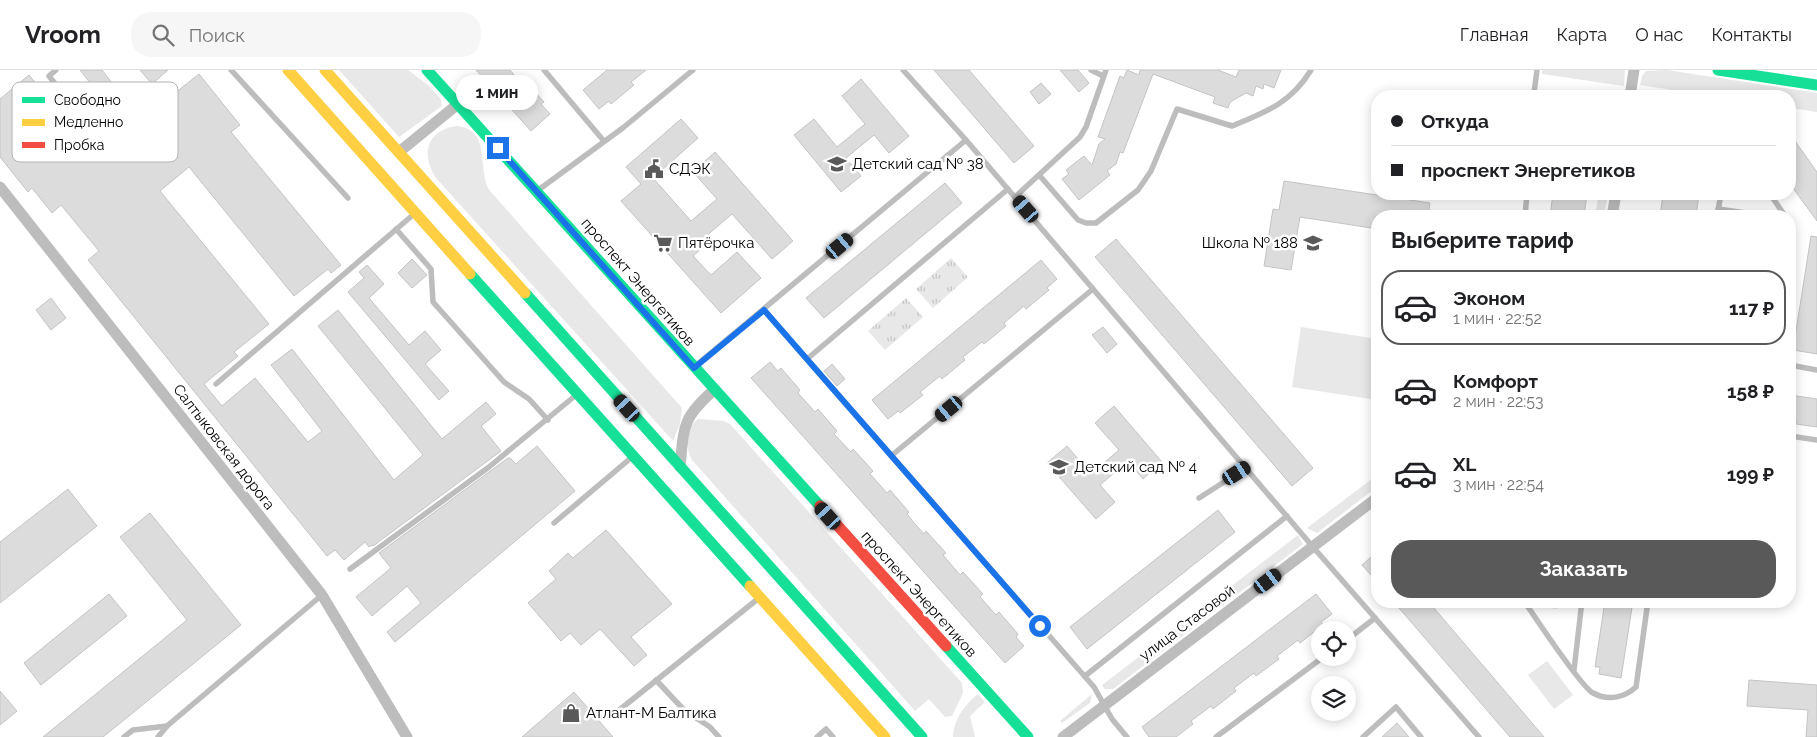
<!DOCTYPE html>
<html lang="ru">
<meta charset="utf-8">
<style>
:root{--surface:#fff;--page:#f6f6f6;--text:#202124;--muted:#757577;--line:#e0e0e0;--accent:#595959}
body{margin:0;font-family:Raleway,sans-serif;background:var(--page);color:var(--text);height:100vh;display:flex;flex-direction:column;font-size:19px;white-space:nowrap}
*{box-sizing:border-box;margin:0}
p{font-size:16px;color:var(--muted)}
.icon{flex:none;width:28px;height:28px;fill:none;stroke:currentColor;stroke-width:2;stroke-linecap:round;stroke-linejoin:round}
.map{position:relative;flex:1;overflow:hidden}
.drawer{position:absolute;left:1371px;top:140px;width:425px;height:398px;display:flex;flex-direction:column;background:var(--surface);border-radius:20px;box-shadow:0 2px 12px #0003}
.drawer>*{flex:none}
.top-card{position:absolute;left:1371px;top:20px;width:425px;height:110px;border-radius:20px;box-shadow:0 2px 12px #0003;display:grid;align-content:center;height:110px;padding:0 20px;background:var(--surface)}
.controls{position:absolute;left:1311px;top:551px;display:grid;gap:10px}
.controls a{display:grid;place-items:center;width:45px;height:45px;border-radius:50%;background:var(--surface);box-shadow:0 2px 12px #0003;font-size:25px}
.end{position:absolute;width:22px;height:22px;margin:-11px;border:6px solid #1a73e8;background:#fff;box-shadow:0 0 0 2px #fff}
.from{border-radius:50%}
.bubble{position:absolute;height:35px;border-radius:18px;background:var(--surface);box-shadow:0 2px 12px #0003;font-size:16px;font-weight:700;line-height:35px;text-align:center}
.car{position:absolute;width:15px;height:30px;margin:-15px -8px;border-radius:6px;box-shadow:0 0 4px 1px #0007;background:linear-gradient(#222 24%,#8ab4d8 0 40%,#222 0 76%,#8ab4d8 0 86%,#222 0)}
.top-card b{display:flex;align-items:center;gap:18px;height:48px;font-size:19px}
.top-card b+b{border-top:1px solid var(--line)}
.top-card i{width:12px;height:12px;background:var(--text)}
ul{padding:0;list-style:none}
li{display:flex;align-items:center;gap:15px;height:75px;margin:0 10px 8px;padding:0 10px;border:2px solid transparent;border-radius:20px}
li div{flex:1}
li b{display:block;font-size:19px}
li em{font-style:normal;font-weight:700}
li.on{border-color:var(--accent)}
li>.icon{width:45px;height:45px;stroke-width:1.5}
h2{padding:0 20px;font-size:22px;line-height:60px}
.primary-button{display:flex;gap:10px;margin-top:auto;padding:10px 20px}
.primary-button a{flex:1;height:58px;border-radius:20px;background:var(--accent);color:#fff;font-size:20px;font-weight:700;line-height:58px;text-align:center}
header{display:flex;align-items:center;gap:30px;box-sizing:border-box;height:70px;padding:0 25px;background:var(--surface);border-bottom:1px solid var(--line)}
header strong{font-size:24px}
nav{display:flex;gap:28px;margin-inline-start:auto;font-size:18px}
.search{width:350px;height:45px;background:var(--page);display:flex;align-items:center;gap:12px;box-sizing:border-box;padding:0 18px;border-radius:20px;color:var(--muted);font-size:19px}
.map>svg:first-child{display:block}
</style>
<header>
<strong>Vroom</strong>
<div class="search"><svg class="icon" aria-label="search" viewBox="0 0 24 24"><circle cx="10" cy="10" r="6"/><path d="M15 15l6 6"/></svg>Поиск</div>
<nav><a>Главная</a><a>Карта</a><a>О нас</a><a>Контакты</a></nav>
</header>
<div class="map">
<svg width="1817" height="667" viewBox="0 0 1817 667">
<defs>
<pattern id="park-tufts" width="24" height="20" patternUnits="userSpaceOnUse" patternTransform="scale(1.25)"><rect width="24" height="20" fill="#e8e8e8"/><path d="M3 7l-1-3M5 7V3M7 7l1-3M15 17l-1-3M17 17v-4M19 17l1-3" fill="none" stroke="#c5c5c5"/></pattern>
</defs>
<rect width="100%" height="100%" fill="#fff"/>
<!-- green -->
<g fill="#e8e8e8">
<polygon points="339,0 408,0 428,15 441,29 442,36 399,67"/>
<polygon points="1542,0 1625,0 1624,16 1542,4"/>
<polygon points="1667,0 1817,23 1817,42 1790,38 1790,26 1712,26 1640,15 1642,6 1646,1"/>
<path d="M457 56C493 60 476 100 490 121L682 338 680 354 673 371 436 108C420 84 427 60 457 56Z"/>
<polygon points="1599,124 1608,124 1604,146 1595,146"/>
<polygon points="1301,257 1377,269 1377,330 1292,317"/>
<path d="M698 349 724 351 730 354 962 613 963 623 952 646 945 647 929 629 915 641 692 390C685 378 685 358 698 349Z"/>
<polygon points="1377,405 1377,417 1317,463 1307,458"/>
<polygon points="1298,465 1303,474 1113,619 1105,619 1102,615"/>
<polygon points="1547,591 1573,625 1554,639 1528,605"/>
<path d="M978 624 985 632 970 646 975 667H953C953 651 965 634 978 624Z"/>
<polygon points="1092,624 1090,633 1062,653 1060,651"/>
</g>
<!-- park -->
<g fill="url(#park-tufts)">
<polygon points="951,188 968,207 933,238 916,219"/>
<polygon points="906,228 923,247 885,280 868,261"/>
<polygon points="1541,531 1569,531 1556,539 1545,537"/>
</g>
<!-- building -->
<g fill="#dcdcdc" stroke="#c4c4c4">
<polygon points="80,0 102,0 141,50 199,4 240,55 231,62 341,195 331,203 328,199 294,226 189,97 160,121 269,254 234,282 238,286 204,314 222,336 255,308 308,372 322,361 271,295 292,279 394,410 423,385 318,256 338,240 442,369 486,332 496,344 481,356 501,381 373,476 372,475 369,477 365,472 344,490 335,480 327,486 88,190 99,181 61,135 52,143 32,118 28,122 0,87 0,29 29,5 95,87 128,61"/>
<polygon points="140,0 168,0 152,14"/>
<polygon points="476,0 510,0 521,13 524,10 544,32 541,34 550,44 531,61"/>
<polygon points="607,0 646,0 631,12 634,15 611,34 609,31 599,39 583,20"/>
<polygon points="934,0 969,0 1034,76 1014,93"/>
<polygon points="1060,0 1078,0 1089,13 1079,22"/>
<polygon points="1127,0 1139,5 1140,0 1218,0 1236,7 1239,0 1281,0 1274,18 1264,14 1263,19 1256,16 1253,26 1246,23 1230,32 1228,38 1213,33 1215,27 1153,4 1123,83 1120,82 1116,94 1107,101 1110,105 1079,130 1062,109 1069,104 1066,100 1084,86 1092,95 1099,74 1105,69 1098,67 1120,6 1124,8"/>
<polygon points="861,9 909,66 889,83 874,65 846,88 861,106 841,122 794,65 814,49 837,77 865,54 842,26"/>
<polygon points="1041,13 1051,24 1039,34 1030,22"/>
<polygon points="681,49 698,68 653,108 691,151 717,129 693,102 715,82 793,171 772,189 732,144 705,167 709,172 693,186 711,205 737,182 761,208 721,243 621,131 641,114 626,97"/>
<polygon points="1790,64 1817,102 1817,151 1790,114"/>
<polygon points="1284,111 1430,133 1428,146 1378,146 1378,159 1300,147 1291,200 1264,196 1273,139 1279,140"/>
<polygon points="945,113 962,133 824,248 806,228"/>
<polygon points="1553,124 1587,124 1584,146 1550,146"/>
<polygon points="1663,124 1699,124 1696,146 1660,146"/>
<polygon points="1811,166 1817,167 1817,284 1793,280"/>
<polygon points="1116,169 1313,398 1292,416 1095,187"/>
<polygon points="412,189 427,205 412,218 398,203"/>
<polygon points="1041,190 1057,209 1047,218 1049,220 1026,239 1024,236 1004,253 1006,256 984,274 982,272 963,287 965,290 942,309 940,306 920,322 923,325 900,343 898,341 888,349 872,330"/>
<polygon points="367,195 384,214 369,228 409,275 425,261 441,280 425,294 449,321 439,330 348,222 364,208 359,202"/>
<polygon points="51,228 66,248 51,260 36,240"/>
<polygon points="1103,257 1117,274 1107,283 1092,265"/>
<polygon points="770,292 778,301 781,298 800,320 798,323 815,342 818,339 837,361 834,364 851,382 853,379 873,401 870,404 887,423 890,420 909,442 907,444 915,454 924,464 926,461 946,483 943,485 960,505 963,502 983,524 980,527 996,545 999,542 1018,564 1016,567 1024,576 1005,593 751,308"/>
<polygon points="832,294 845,309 837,316 824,301"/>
<polygon points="1790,325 1817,329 1817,357 1796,354 1796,350 1790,349"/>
<polygon points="1114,336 1162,392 1143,409 1128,391 1100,415 1115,432 1096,449 1047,393 1067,376 1091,404 1119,380 1095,353"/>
<polygon points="537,376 575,421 395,572 387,562 421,533 407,516 372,546 356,527 391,498 379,483 508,388 510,388 516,394"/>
<polygon points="68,419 97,456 0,533 0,472"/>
<polygon points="1218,440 1235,462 1087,579 1070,557"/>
<polygon points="150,443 241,555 103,667 43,667 187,550 120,467"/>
<polygon points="606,460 672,534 631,567 647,585 634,596 600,559 581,575 570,563 561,571 528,533 556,509 549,501 568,483 573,488"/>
<polygon points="1378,481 1378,513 1362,495"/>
<polygon points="109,524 127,546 41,615 24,593"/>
<polygon points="1316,524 1332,544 1321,552 1323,555 1300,573 1298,570 1277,586 1279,589 1256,606 1254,603 1234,618 1236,621 1213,639 1211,636 1191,651 1193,654 1176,667 1149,667 1142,657"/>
<polygon points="1393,531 1428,531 1544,667 1510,667"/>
<polygon points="1605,531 1633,531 1621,608 1599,604 1600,597 1595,597"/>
<polygon points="1749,610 1817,615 1817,667 1806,667 1808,640 1747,636"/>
<polygon points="0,621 17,641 0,655"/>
<polygon points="574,622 613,667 522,667"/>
<polygon points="1397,653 1409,667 1382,667"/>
</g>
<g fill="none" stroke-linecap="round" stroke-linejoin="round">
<!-- lane -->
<g stroke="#bdbdbd" stroke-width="5.5">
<polyline points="56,0 49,6 92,60"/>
<polyline points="231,0 348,128"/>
<polyline points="544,0 603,70"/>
<polyline points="1091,0 1103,6"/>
<polyline points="1534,23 1537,0"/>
<polyline points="966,70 1313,477 1479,667"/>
<path d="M1040 106 1078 150 1086 153H1096L1138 120 1151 101 1177 39 1232 56C1266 42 1291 33 1311 0"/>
<polyline points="537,121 624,57 693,0"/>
<polyline points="1770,124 1785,146"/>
<polyline points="1015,127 1080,67 1086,57 1106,0"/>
<polyline points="1718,139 1768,146"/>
<polyline points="1525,146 1527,124"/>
<polyline points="1717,146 1721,124"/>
<polyline points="396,159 431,199 433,232 504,312 529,329 548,350"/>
<polyline points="764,240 1094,617 1112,649 1127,667"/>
<polyline points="807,289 1008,119"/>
<polyline points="1790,295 1817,300"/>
<polyline points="695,296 966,70 903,0"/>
<polyline points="216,314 414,144"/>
<polyline points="1790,366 1817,370"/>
<polyline points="891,386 1093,219"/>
<polyline points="1199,428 1246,398"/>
<polyline points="554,453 632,387"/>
<polyline points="350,499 489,397 576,325"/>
<path d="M1524 531C1535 547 1581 617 1593 623 1608 631 1624 628 1636 617L1648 531"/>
<polyline points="1348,569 1375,548"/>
<polyline points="1574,600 1582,531"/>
<polyline points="1085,606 1287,446"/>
<polyline points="656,610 684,640 710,657 719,667"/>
<polyline points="618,641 759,528"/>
<polyline points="124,667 133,660 167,656"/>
<polyline points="158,667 167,656 322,525"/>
<polyline points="817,667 826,659 833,667"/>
<polyline points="1216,667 1322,588"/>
<polyline points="1363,667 1396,637 1421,667"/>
</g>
<!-- street -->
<g stroke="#bdbdbd" stroke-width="11">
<polyline points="1630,26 1634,0"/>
<polyline points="399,82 458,34"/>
<polyline points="0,117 322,525 407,667"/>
<polyline points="1612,146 1616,124"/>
<path d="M680 397C684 356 682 348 714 320"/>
<polyline points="1063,667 1378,427"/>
</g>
<!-- fast -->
<g stroke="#16e098" stroke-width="11">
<polyline points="427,0 820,436"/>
<polyline points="1718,0 1817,15"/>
<polyline points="470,204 750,516"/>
<polyline points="525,223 922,667"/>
<polyline points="946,576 1028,667"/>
</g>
<!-- slow -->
<g stroke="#ffcf43" stroke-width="11">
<polyline points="288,0 470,204"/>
<polyline points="325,0 525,223"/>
<polyline points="750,516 885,667"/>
</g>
<!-- jam -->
<polyline stroke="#f24e42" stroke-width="11" points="820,436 946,576"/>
</g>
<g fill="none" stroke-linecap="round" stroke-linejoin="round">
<!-- route -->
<polyline stroke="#1a73e8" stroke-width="6" points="498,78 694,298 764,240 1040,556"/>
</g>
<!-- icons -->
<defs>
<g id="school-bare" transform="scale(1.5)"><path d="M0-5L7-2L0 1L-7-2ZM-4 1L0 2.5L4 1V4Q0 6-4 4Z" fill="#595959" stroke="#fff" stroke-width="2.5" paint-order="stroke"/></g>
<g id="civic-bare" transform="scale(1.5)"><path d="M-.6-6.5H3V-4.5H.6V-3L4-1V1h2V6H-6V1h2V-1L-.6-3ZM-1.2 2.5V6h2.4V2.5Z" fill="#595959" stroke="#fff" stroke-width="2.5" paint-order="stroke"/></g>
<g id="supermarket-bare" transform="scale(1.5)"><path d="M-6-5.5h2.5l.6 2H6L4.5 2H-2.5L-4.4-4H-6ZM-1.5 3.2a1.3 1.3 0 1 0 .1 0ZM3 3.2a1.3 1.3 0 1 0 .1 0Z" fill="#595959" stroke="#fff" stroke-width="2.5" paint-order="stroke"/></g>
<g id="shop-bare" transform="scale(1.5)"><path d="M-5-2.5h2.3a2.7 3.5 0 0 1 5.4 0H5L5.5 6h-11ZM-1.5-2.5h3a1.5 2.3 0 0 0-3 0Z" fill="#595959" stroke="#fff" stroke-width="2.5" paint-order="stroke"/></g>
</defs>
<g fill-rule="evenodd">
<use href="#school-bare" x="837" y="94"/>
<use href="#civic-bare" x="654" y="99"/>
<use href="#supermarket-bare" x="663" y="173"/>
<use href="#school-bare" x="1313" y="173"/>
<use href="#school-bare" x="1059" y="397"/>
<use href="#shop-bare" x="571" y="643"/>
</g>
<g text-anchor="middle" stroke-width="5" stroke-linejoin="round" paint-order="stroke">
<!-- poi labels -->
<g font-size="15" fill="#000" stroke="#fff" text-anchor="start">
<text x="852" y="99">Детский сад № 38</text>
<text x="669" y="104">СДЭК</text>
<text x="678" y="178">Пятёрочка</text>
<text x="1298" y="178" text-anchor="end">Школа № 188</text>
<text x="1074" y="402">Детский сад № 4</text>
<text x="586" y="648">Атлант-М Балтика</text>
</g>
<!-- street labels -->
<g font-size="15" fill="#000" stroke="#fff">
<text transform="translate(638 212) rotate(49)" y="5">проспект Энергетиков</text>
<text transform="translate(224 377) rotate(52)" y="5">Салтыковская дорога</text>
<text transform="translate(919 524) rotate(48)" y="5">проспект Энергетиков</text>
<text transform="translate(1187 553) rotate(-37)" y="5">улица Стасовой</text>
</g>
</g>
<!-- legend -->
<rect x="12" y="12" width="166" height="80" rx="8" fill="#fff" stroke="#b2b2b2" stroke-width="1"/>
<rect x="22" y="27" width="23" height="6" fill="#16e098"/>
<rect x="22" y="49" width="23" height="7" fill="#ffcf43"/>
<rect x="22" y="72" width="23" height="6" fill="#f24e42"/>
<g font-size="14" fill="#000">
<text x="54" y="35">Свободно</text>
<text x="54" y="57">Медленно</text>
<text x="54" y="80">Пробка</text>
</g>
</svg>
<div class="controls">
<a><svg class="icon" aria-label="locate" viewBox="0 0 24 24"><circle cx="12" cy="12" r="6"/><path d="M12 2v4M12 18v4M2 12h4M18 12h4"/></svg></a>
<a><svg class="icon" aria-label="layers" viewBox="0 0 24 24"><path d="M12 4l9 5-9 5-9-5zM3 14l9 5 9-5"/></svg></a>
</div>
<i class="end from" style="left:1040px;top:556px"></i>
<i class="end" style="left:498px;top:78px"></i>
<div class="bubble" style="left:456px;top:5px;width:82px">1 мин</div>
<i class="car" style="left:1026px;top:139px;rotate:319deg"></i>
<i class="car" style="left:840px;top:176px;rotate:50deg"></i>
<i class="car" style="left:627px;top:338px;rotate:318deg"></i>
<i class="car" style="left:949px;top:339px;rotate:230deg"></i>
<i class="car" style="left:1237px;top:403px;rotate:58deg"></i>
<i class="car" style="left:828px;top:446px;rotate:318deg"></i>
<i class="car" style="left:1268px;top:511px;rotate:53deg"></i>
<div class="top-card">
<b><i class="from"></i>Откуда</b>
<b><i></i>проспект Энергетиков</b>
</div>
<section class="drawer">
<h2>Выберите тариф</h2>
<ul>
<li class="on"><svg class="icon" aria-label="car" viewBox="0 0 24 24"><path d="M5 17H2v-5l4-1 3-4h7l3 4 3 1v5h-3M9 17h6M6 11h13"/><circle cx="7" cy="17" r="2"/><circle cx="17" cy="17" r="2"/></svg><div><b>Эконом</b><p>1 мин · 22:52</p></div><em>117 ₽</em></li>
<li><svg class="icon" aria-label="car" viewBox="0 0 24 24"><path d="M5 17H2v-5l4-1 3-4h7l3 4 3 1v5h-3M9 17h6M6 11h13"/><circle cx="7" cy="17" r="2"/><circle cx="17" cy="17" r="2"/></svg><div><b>Комфорт</b><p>2 мин · 22:53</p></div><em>158 ₽</em></li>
<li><svg class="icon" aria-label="car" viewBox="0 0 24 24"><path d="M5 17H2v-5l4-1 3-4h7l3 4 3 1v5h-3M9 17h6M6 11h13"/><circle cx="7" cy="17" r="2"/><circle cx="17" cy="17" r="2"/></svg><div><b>XL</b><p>3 мин · 22:54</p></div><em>199 ₽</em></li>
</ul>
<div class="primary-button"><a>Заказать</a></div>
</section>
</div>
